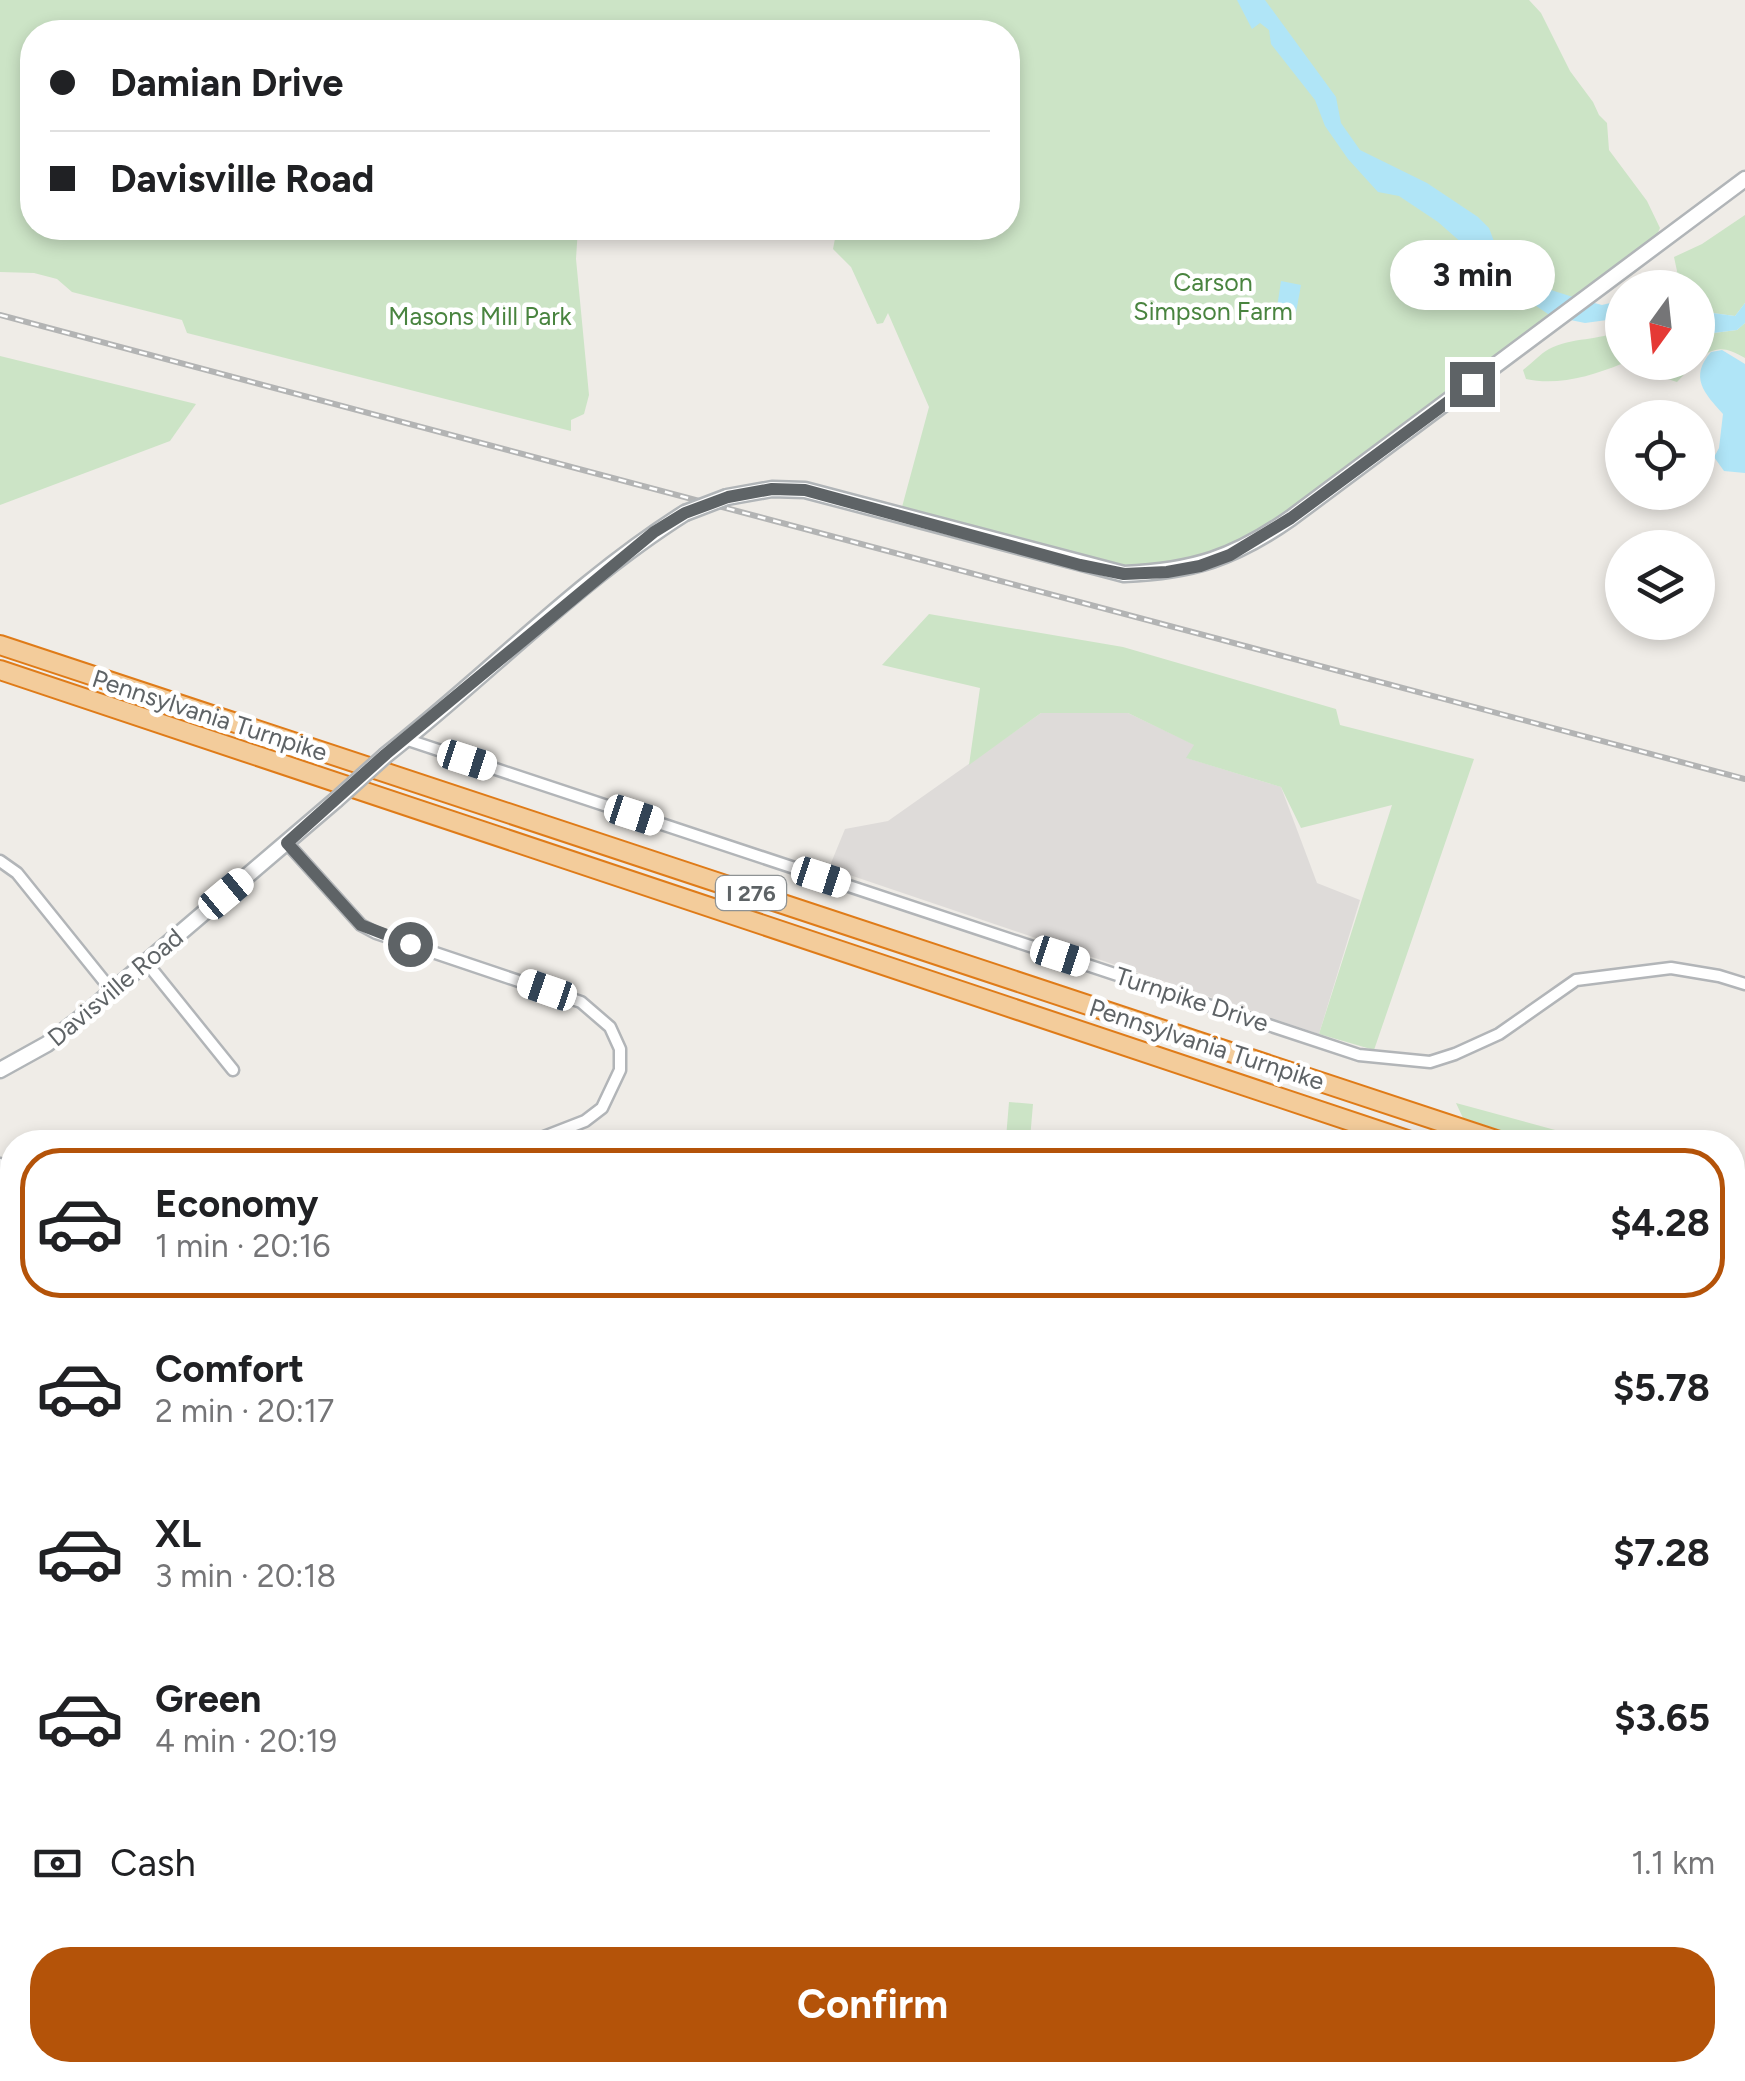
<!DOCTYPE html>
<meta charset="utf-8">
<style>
:root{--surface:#fff;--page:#f2f2f2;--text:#202124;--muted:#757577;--line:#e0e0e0;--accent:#b45309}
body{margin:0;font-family:Figtree,sans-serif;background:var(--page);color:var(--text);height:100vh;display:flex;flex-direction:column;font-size:38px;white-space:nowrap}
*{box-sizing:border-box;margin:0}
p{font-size:32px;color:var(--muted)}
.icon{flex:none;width:55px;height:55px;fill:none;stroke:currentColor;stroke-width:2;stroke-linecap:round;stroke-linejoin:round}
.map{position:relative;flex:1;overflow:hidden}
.side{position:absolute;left:0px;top:1130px;width:1745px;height:952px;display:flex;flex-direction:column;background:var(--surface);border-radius:40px 40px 0 0;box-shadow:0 5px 15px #0003}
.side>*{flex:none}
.guide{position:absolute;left:20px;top:20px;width:1000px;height:220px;border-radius:40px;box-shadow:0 5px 15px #0003;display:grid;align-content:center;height:220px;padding:0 30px;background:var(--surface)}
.needle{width:65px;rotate:195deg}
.buttons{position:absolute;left:1605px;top:270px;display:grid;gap:20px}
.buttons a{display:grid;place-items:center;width:110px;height:110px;border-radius:50%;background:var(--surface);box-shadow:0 5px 15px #0003;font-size:50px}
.end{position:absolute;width:45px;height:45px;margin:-22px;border:12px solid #5e6366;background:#fff;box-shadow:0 0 0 5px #fff}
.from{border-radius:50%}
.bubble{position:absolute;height:70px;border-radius:35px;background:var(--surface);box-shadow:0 5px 15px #0003;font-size:32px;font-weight:700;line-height:70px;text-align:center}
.car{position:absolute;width:30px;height:60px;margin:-30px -15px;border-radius:12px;box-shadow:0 0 8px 2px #0007;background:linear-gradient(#fff 24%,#345 0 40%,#fff 0 76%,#345 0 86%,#fff 0)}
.guide b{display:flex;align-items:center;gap:35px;height:95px;font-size:38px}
.guide b+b{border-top:2px solid var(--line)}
.guide i{width:25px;height:25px;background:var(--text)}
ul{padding:18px 0 0;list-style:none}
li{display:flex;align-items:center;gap:30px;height:150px;margin:0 20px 15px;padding:0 10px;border:5px solid transparent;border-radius:40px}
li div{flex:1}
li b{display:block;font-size:38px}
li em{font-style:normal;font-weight:700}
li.selected{border-color:var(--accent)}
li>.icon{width:90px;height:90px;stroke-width:1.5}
.pay{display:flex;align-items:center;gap:25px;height:110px;padding:0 30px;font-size:38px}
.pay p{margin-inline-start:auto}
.button{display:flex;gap:20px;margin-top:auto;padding:20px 30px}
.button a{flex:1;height:115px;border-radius:40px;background:var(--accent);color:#fff;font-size:40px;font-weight:700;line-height:115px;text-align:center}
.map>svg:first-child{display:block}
</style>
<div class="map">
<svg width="1745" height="2081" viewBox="0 0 1745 2081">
<rect width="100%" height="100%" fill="#efece7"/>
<!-- industrial -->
<polygon fill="#dedbd9" points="1041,713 1128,713 1195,745 1187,758 1281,787 1317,883 1360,900 1319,1034 829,868 845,829 888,821"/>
<!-- green -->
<g fill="#cce4c6">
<path d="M0 0H1529L1541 13 1570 71 1593 102 1599 115 1607 123 1609 150 1647 201 1660 228 1656 237C1583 293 1507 344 1436 404L1423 408 1262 529 1206 560 1128 569 902 507 929 407 888 313 883 323 877 324 851 267 833 249 837 228H1008V32H655C638 27 622 21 607 32H32V228H578L576 259 589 395 584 414 571 420V431L187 333 182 320 72 292 57 279 34 273 0 272Z"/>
<polygon points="1745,215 1745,303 1735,316 1698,311 1698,288 1657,288 1674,282 1677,271 1674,257 1702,244"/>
<path d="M1745 323V358C1725 347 1716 345 1698 360V335L1737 330Z"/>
<path d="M1622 330V362L1695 363 1677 382 1621 364C1592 376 1557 386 1526 379L1523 370C1531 364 1540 354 1549 349 1572 337 1599 341 1622 330Z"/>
<polygon points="0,356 196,404 170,441 0,505"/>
<polygon points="929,614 1123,647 1336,709 1340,725 1474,759 1374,1050 1319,1034 1392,805 1301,828 1281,787 1186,758 1194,745 1128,713 1041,713 969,765 980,688 882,665"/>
<polygon points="1009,1102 1033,1104 1030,1139 1006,1138"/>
<polygon points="1456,1103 1599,1142 1536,1142 1463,1118"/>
</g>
<!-- water -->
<g fill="#b0e5f7">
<polygon points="1237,0 1265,0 1336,97 1341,123 1360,150 1427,183 1478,217 1489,228 1498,252 1510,268 1551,290 1576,298 1602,305 1622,300 1622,318 1585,323 1551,316 1498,280 1473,247 1463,244 1438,222 1399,196 1378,192 1348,159 1325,126 1315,100 1271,44 1269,30 1260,23 1252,29"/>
<polygon points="1281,281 1301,285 1295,318 1276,314"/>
<polygon points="1745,303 1745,323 1737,330 1698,335 1698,311 1735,316"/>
<path d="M1722 350 1745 364V473L1724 471 1714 457 1719 448 1723 414C1704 393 1689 377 1711 352Z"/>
</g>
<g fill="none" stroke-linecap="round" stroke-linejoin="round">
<!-- stream -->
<g stroke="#b0e5f7" stroke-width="2.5">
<polyline points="1732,1703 1745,1701"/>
<polyline points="611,2070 638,2081"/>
<polyline points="969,2081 972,2070"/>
</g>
<!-- street casing -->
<g stroke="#b2b5b8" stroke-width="15">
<g id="street">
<polyline points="405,739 1359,1055 1430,1062 1455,1054 1499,1034 1576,980 1671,968 1719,976 1745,984"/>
<polyline points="287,843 361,925 376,933 581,1002 610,1027 620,1049 620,1070 602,1108 585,1121 531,1142"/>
<polyline points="0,861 17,873 112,991"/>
<polyline points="146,962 233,1070"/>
<polyline points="0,1164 12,1180"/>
<polyline points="0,1497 12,1491"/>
<polyline points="1732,1746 1745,1764"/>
<polyline points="0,1812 12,1807"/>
<polyline points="0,2040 12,2045"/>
<polyline points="105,2070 114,2081"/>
<polyline points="151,2070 157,2081"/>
<polyline points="1029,2070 1030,2081"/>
<polyline points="1637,2070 1645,2081"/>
<polyline points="747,2081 754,2070"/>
<polyline points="1350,2081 1355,2070"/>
<polyline points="1570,2081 1580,2072 1588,2081"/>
</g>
</g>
<!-- secondary casing -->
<g stroke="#b1b5b8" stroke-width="19">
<g id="secondary">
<path d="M727 497 772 489 805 490 1124 574C1193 571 1234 558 1291 518L1745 179"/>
<path d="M386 755C487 676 577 581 685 513"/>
<polyline points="0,1070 47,1044 83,1016 336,800"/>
<polyline points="1732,1869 1745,1858"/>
<polyline points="1506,2081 1518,2070"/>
</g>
</g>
<!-- primary casing -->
<g stroke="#e4ab6c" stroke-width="20">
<g id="primary">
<polyline points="0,1433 12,1448"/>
<polyline points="505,2070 514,2081"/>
</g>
</g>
<!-- highway casing -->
<g stroke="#df7b18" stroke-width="22">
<g id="highway">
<polyline points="0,645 1502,1142"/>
<polyline points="0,670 1413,1142"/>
<polyline points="1732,1222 1745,1225"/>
<polyline points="1732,1246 1745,1250"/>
</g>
</g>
<!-- street -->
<use href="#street" stroke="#fff" stroke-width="10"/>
<!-- secondary -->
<use href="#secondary" stroke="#fff" stroke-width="14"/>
<!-- primary -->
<use href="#primary" stroke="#f7e0b4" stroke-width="15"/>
<!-- highway -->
<use href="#highway" stroke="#f3cc9b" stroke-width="18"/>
<!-- rail casing -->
<g stroke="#b3b4b4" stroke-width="6">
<g id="rail">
<polyline points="0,315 1745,779"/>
<polyline points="1732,2061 1745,2032"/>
<polyline points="1724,2081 1728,2070"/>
</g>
</g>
<!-- rail -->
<use href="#rail" stroke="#fff" stroke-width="2.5" stroke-dasharray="8" stroke-linecap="butt"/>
<!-- secondary-bridge casing -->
<g stroke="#b1b5b8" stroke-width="19" stroke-linecap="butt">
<g id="secondary-bridge">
<polyline points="685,513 727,497"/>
<polyline points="336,800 386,755"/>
</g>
</g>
<!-- secondary-bridge -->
<use href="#secondary-bridge" stroke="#fff" stroke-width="14"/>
</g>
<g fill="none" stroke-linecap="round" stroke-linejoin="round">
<!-- route -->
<polyline stroke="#5e6366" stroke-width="12" points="410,944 361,925 287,843 386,754 654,532 685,513 728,497 772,489 805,490 1080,565 1124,574 1167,572 1200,566 1230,555 1291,518 1472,384"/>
</g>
<g text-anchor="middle" stroke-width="9" stroke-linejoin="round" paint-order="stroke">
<!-- shield labels -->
<rect fill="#fff" stroke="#8e9294" stroke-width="2.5" x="716" y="876" width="70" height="34" rx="8"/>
<g font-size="22" font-weight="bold" fill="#5e6366">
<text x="751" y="901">I 276</text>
</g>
<!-- park labels -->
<g font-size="25" fill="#49843f" stroke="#fff">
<text x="1213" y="291">Carson<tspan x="1213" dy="29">Simpson Farm</tspan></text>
<text x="480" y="325">Masons Mill Park</text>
</g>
<!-- street labels -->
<g font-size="25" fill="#5e6366" stroke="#fff">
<text transform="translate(210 715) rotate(18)" y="9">Pennsylvania Turnpike</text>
<text transform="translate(115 987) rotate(-40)" y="9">Davisville Road</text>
<text transform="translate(1192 999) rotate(18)" y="9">Turnpike Drive</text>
<text transform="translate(1207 1044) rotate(18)" y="9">Pennsylvania Turnpike</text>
</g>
</g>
</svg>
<div class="buttons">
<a><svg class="needle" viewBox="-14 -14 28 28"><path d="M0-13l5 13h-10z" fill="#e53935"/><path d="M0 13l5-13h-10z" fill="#757577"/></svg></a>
<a><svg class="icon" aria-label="locate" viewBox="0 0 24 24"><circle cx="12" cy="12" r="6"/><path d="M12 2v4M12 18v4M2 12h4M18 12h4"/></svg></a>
<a><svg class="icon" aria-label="layers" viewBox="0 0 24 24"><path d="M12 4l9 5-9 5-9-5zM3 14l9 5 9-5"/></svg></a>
</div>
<i class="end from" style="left:410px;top:944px"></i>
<i class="end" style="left:1472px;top:384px"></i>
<div class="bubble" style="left:1390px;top:240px;width:165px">3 min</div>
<i class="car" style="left:467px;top:760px;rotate:108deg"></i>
<i class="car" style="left:634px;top:815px;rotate:108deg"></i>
<i class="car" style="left:821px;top:877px;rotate:108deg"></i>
<i class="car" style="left:226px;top:894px;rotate:50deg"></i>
<i class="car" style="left:1060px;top:956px;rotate:108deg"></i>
<i class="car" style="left:547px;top:990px;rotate:289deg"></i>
<div class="guide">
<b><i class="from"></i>Damian Drive</b>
<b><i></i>Davisville Road</b>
</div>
<section class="side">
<ul>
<li class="selected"><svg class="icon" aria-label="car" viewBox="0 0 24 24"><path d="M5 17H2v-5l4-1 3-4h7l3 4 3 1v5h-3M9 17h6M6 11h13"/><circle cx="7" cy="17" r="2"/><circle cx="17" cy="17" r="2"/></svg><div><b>Economy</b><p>1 min · 20:16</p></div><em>$4.28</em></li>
<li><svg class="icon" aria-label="car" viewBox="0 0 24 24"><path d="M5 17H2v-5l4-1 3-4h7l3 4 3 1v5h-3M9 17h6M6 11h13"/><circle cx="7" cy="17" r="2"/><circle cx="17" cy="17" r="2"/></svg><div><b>Comfort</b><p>2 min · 20:17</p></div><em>$5.78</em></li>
<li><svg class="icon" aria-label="car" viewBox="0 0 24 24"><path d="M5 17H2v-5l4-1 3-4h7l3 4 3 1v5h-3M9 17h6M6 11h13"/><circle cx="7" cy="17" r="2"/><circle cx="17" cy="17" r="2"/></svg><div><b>XL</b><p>3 min · 20:18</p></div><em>$7.28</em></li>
<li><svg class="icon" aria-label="car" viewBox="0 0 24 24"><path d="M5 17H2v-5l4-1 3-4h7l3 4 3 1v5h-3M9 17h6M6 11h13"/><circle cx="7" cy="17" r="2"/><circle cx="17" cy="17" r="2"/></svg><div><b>Green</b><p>4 min · 20:19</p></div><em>$3.65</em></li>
</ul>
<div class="pay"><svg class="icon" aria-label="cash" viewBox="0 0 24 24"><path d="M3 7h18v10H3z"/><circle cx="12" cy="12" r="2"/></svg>Cash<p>1.1 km</p></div>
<div class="button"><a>Confirm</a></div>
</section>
</div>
